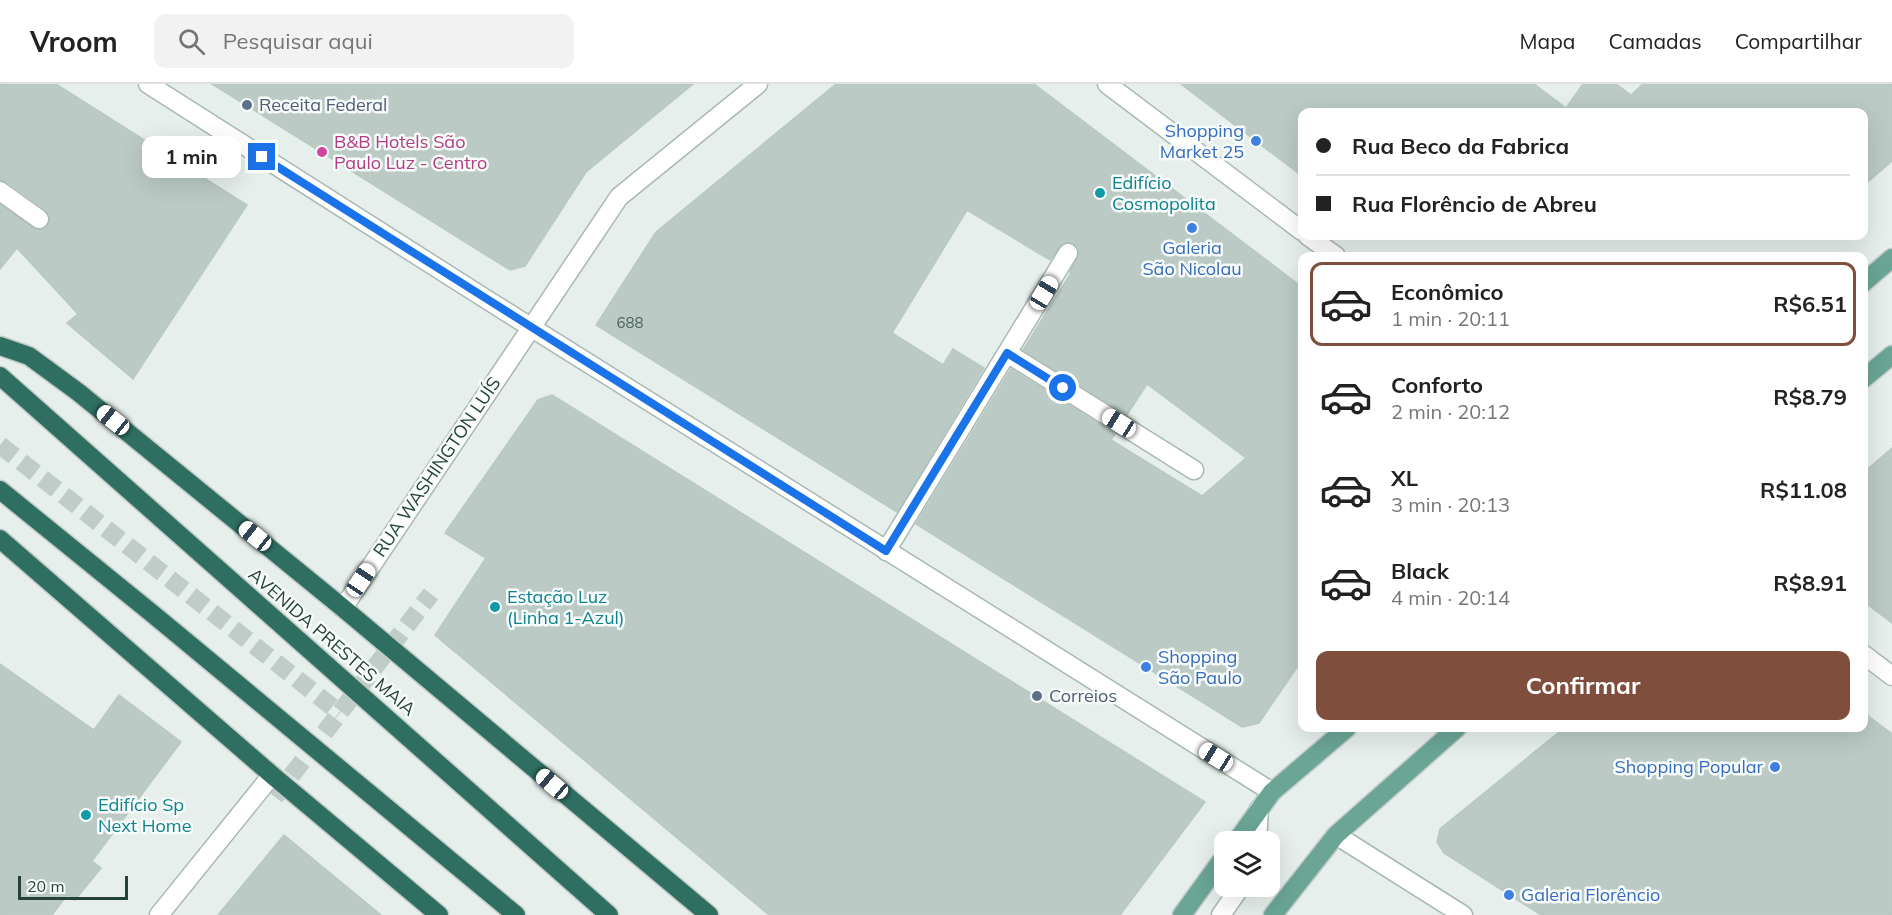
<!DOCTYPE html>
<html lang="pt">
<meta charset="utf-8">
<style>
:root{--surface:#fff;--page:#f2f2f2;--text:#222;--muted:#767676;--line:#e0e0e0;--accent:#804e3d}
body{margin:0;font-family:Mulish,sans-serif;background:var(--page);color:var(--text);height:100vh;display:flex;flex-direction:column;font-size:22px;white-space:nowrap}
*{box-sizing:border-box;margin:0}
p{font-size:20px;color:var(--muted)}
.icon{flex:none;width:33px;height:33px;fill:none;stroke:currentColor;stroke-width:2;stroke-linecap:round;stroke-linejoin:round}
.map{position:relative;flex:1;overflow:hidden}
.side{position:absolute;left:1298px;top:168px;width:570px;height:480px;display:flex;flex-direction:column;background:var(--surface);border-radius:12px;box-shadow:0 6px 24px #0002}
.side>*{flex:none}
.guide{position:absolute;left:1298px;top:24px;width:570px;height:132px;border-radius:12px;box-shadow:0 6px 24px #0002;display:grid;align-content:center;height:132px;padding:0 18px;background:var(--surface)}
.controls{position:absolute;left:1214px;top:747px;display:grid;gap:12px}
.controls a{display:grid;place-items:center;width:66px;height:66px;border-radius:12px;background:var(--surface);box-shadow:0 6px 24px #0002;font-size:30px}
.scale{position:absolute;left:18px;bottom:15px;width:110px;box-sizing:border-box;padding-left:6px;border:3px solid #24423a;border-top:0;font-size:16px;line-height:21px;white-space:nowrap;color:#24423a;-webkit-text-stroke:4px #f7fbf9;paint-order:stroke}
.end{position:absolute;width:27px;height:27px;margin:-14px;border:8px solid #1a73e8;background:#fff;box-shadow:0 0 0 3px #fff}
.from{border-radius:50%}
.bubble{position:absolute;height:42px;border-radius:12px;background:var(--surface);box-shadow:0 6px 24px #0002;font-size:20px;font-weight:700;line-height:42px;text-align:center}
.car{position:absolute;width:18px;height:36px;margin:-18px -9px;border-radius:8px;box-shadow:0 0 4px 2px #0007;background:linear-gradient(#fff 24%,#345 0 40%,#fff 0 76%,#345 0 86%,#fff 0)}
.guide b{display:flex;align-items:center;gap:21px;height:57px;font-size:22px}
.guide b+b{border-top:2px solid var(--line)}
.guide i{width:15px;height:15px;background:var(--text)}
ul{padding:10px 0 0;list-style:none}
li{display:flex;align-items:center;gap:18px;height:84px;margin:0 12px 9px;padding:0 6px;border:3px solid transparent;border-radius:12px}
li div{flex:1}
li b{display:block;font-size:22px}
li em{font-style:normal;font-weight:700}
li.active{border-color:var(--accent)}
li>.icon{width:54px;height:54px;stroke-width:1.5}
.cta{display:flex;gap:12px;margin-top:auto;padding:12px 18px}
.cta a{flex:1;height:69px;border-radius:12px;background:var(--accent);color:#fff;font-size:24px;font-weight:700;line-height:69px;text-align:center}
header{display:flex;align-items:center;gap:36px;box-sizing:border-box;height:84px;padding:0 30px;background:var(--surface);border-bottom:2px solid var(--line)}
header strong{font-size:28px}
nav{display:flex;gap:33px;margin-inline-start:auto;font-size:21px}
.search{width:420px;height:54px;background:var(--page);display:flex;align-items:center;gap:15px;box-sizing:border-box;padding:0 21px;border-radius:12px;color:var(--muted);font-size:22px}
.map>svg:first-child{display:block}
</style>
<header>
<strong>Vroom</strong>
<div class="search"><svg class="icon" aria-label="search" viewBox="0 0 24 24"><circle cx="10" cy="10" r="6"/><path d="M15 15l6 6"/></svg>Pesquisar aqui</div>
<nav><a>Mapa</a><a>Camadas</a><a>Compartilhar</a></nav>
</header>
<div class="map">
<svg width="1892" height="831" viewBox="0 0 1892 831">
<rect width="100%" height="100%" fill="#e6efeb"/>
<!-- building -->
<g fill="#bbcac4" stroke="#b8c9c2" stroke-width="1.5">
<polygon points="0,0 56,0 247,121 133,295 67,239 78,230 17,164 0,185 0,121 37,146 44,145 48,141 50,136 46,126 7,98 0,96"/>
<polygon points="212,0 693,0 586,88 525,182 510,186"/>
<polygon points="836,0 1034,0 1302,203 1302,576 1259,639 1242,643 916,440 1011,285 1115,350 1111,356 1202,412 1246,374 1147,300 1127,331 1023,266 1071,189 1070,188 1079,170 1078,163 1073,159 1068,158 1062,159 1050,176 967,126 892,249 943,281 953,265 984,284 897,428 596,241 656,148"/>
<polygon points="1181,0 1534,0 1566,24 1583,0 1616,0 1631,11 1643,0 1892,0 1892,77 1863,102 1863,28 1302,28 1302,92"/>
<polygon points="552,311 1205,718 1120,831 769,831 435,551 486,474 445,449 538,316"/>
<polygon points="1892,364 1892,539 1863,517 1863,389"/>
<polygon points="0,580 94,646 119,611 181,658 92,777 101,784 75,816 67,811 52,831 0,831"/>
<polygon points="1863,628 1892,650 1892,831 1541,831 1444,769 1437,758 1440,745 1564,644 1863,644"/>
<polygon points="284,751 381,831 218,831"/>
</g>
<g fill="none" stroke-linecap="round" stroke-linejoin="round">
<!-- minor-tunnel -->
<g stroke="#bfccc8" stroke-width="18" stroke-dasharray="18 9" stroke-linecap="butt">
<polyline points="0,361 340,629"/>
<polyline points="275,713 431,510"/>
</g>
<!-- minor casing -->
<g stroke="#a8b8b2" stroke-width="21">
<g id="minor">
<polyline points="148,0 489,217 1272,708"/>
<polyline points="1107,0 1302,147"/>
<polyline points="0,107 39,135"/>
<polyline points="1308,152 1336,172"/>
<polyline points="1007,269 1194,386"/>
<polyline points="886,467 1068,169"/>
<polyline points="343,524 619,113 758,0"/>
<polyline points="1863,570 1892,592"/>
<polyline points="1336,751 1463,831"/>
<polyline points="1257,758 1259,725"/>
<polyline points="159,831 272,691"/>
<polyline points="1221,831 1241,802"/>
</g>
</g>
<!-- major casing -->
<g stroke="#c2cac8" stroke-width="21">
<g id="major">
<polyline points="1863,199 1892,174"/>
<polyline points="1863,295 1892,271"/>
<polyline points="1236,758 1272,708 1347,644"/>
<polyline points="1182,831 1224,773"/>
<polyline points="1273,831 1336,751 1457,644"/>
</g>
</g>
<!-- highway casing -->
<g stroke="#c2cac8" stroke-width="21">
<g id="highway">
<polyline points="0,262 29,272 78,308 343,524 709,831"/>
<polyline points="0,292 609,831"/>
<polyline points="0,406 154,531 516,831"/>
<polyline points="0,455 272,691 439,831"/>
</g>
</g>
<!-- minor -->
<use href="#minor" stroke="#fff" stroke-width="18"/>
<!-- major -->
<use href="#major" stroke="#6aa596" stroke-width="18"/>
<!-- highway -->
<use href="#highway" stroke="#2f6f62" stroke-width="18"/>
</g>
<g fill="none" stroke-linecap="round" stroke-linejoin="round">
<!-- route -->
<polyline stroke="#1a73e8" stroke-width="8" points="262,73 886,467 1007,269 1063,304"/>
</g>
<!-- markers -->
<g fill="#5c6f8a" stroke="#f7fbf9" stroke-width="2">
<circle cx="247" cy="21" r="6"/>
<circle cx="1037" cy="612" r="6"/>
</g>
<g fill="#3f7fe0" stroke="#f7fbf9" stroke-width="2">
<circle cx="1256" cy="57" r="6"/>
<circle cx="1192" cy="144" r="6"/>
<circle cx="1146" cy="583" r="6"/>
<circle cx="1775" cy="683" r="6"/>
<circle cx="1509" cy="811" r="6"/>
</g>
<circle fill="#d1479c" stroke="#f7fbf9" stroke-width="2" cx="322" cy="68" r="6"/>
<g fill="#0f9aa8" stroke="#f7fbf9" stroke-width="2">
<circle cx="1100" cy="109" r="6"/>
<circle cx="495" cy="523" r="6"/>
<circle cx="86" cy="731" r="6"/>
</g>
<g text-anchor="middle" stroke-width="5" stroke-linejoin="round" paint-order="stroke">
<!-- number labels -->
<g font-size="15" fill="#4a645c">
<text x="630" y="244">688</text>
</g>
<!-- service labels -->
<g font-size="18" fill="#4e5e75" stroke="#f7fbf9" text-anchor="start">
<text x="259" y="27">Receita Federal</text>
<text x="1049" y="618">Correios</text>
</g>
<!-- shop labels -->
<g font-size="18" fill="#366cbe" stroke="#f7fbf9" text-anchor="end">
<text x="1244" y="53">Shopping<tspan x="1244" dy="21">Market 25</tspan></text>
<text x="1192" y="170" text-anchor="middle">Galeria<tspan x="1192" dy="21">São Nicolau</tspan></text>
<text x="1158" y="579" text-anchor="start">Shopping<tspan x="1158" dy="21">São Paulo</tspan></text>
<text x="1763" y="689">Shopping Popular</text>
<text x="1521" y="817" text-anchor="start">Galeria Florêncio</text>
</g>
<!-- hotel labels -->
<g font-size="18" fill="#b23c85" stroke="#f7fbf9" text-anchor="start">
<text x="334" y="64">B&amp;B Hotels São<tspan x="334" dy="21">Paulo Luz - Centro</tspan></text>
</g>
<!-- culture labels -->
<g font-size="18" fill="#0d838f" stroke="#f7fbf9" text-anchor="start">
<text x="1112" y="105">Edifício<tspan x="1112" dy="21">Cosmopolita</tspan></text>
<text x="507" y="519">Estação Luz<tspan x="507" dy="21">(Linha 1-Azul)</tspan></text>
<text x="98" y="727">Edifício Sp<tspan x="98" dy="21">Next Home</tspan></text>
</g>
<!-- street labels -->
<g font-size="18" fill="#24423a" stroke="#f7fbf9">
<text transform="translate(437 383) rotate(-56)" y="6">RUA WASHINGTON LUÍS</text>
<text transform="translate(332 558) rotate(41)" y="6">AVENIDA PRESTES MAIA</text>
</g>
</g>
</svg>
<div class="controls">
<a><svg class="icon" aria-label="layers" viewBox="0 0 24 24"><path d="M12 4l9 5-9 5-9-5zM3 14l9 5 9-5"/></svg></a>
</div>
<div class="scale">20 m</div>
<i class="end from" style="left:1063px;top:304px"></i>
<i class="end" style="left:262px;top:73px"></i>
<div class="bubble" style="left:142px;top:52px;width:99px">1 min</div>
<i class="car" style="left:1044px;top:209px;rotate:31deg"></i>
<i class="car" style="left:113px;top:336px;rotate:309deg"></i>
<i class="car" style="left:1119px;top:339px;rotate:302deg"></i>
<i class="car" style="left:255px;top:452px;rotate:309deg"></i>
<i class="car" style="left:361px;top:496px;rotate:34deg"></i>
<i class="car" style="left:1216px;top:673px;rotate:302deg"></i>
<i class="car" style="left:552px;top:700px;rotate:310deg"></i>
<div class="guide">
<b><i class="from"></i>Rua Beco da Fabrica</b>
<b><i></i>Rua Florêncio de Abreu</b>
</div>
<section class="side">
<ul>
<li class="active"><svg class="icon" aria-label="car" viewBox="0 0 24 24"><path d="M5 17H2v-5l4-1 3-4h7l3 4 3 1v5h-3M9 17h6M6 11h13"/><circle cx="7" cy="17" r="2"/><circle cx="17" cy="17" r="2"/></svg><div><b>Econômico</b><p>1 min · 20:11</p></div><em>R$6.51</em></li>
<li><svg class="icon" aria-label="car" viewBox="0 0 24 24"><path d="M5 17H2v-5l4-1 3-4h7l3 4 3 1v5h-3M9 17h6M6 11h13"/><circle cx="7" cy="17" r="2"/><circle cx="17" cy="17" r="2"/></svg><div><b>Conforto</b><p>2 min · 20:12</p></div><em>R$8.79</em></li>
<li><svg class="icon" aria-label="car" viewBox="0 0 24 24"><path d="M5 17H2v-5l4-1 3-4h7l3 4 3 1v5h-3M9 17h6M6 11h13"/><circle cx="7" cy="17" r="2"/><circle cx="17" cy="17" r="2"/></svg><div><b>XL</b><p>3 min · 20:13</p></div><em>R$11.08</em></li>
<li><svg class="icon" aria-label="car" viewBox="0 0 24 24"><path d="M5 17H2v-5l4-1 3-4h7l3 4 3 1v5h-3M9 17h6M6 11h13"/><circle cx="7" cy="17" r="2"/><circle cx="17" cy="17" r="2"/></svg><div><b>Black</b><p>4 min · 20:14</p></div><em>R$8.91</em></li>
</ul>
<div class="cta"><a>Confirmar</a></div>
</section>
</div>
